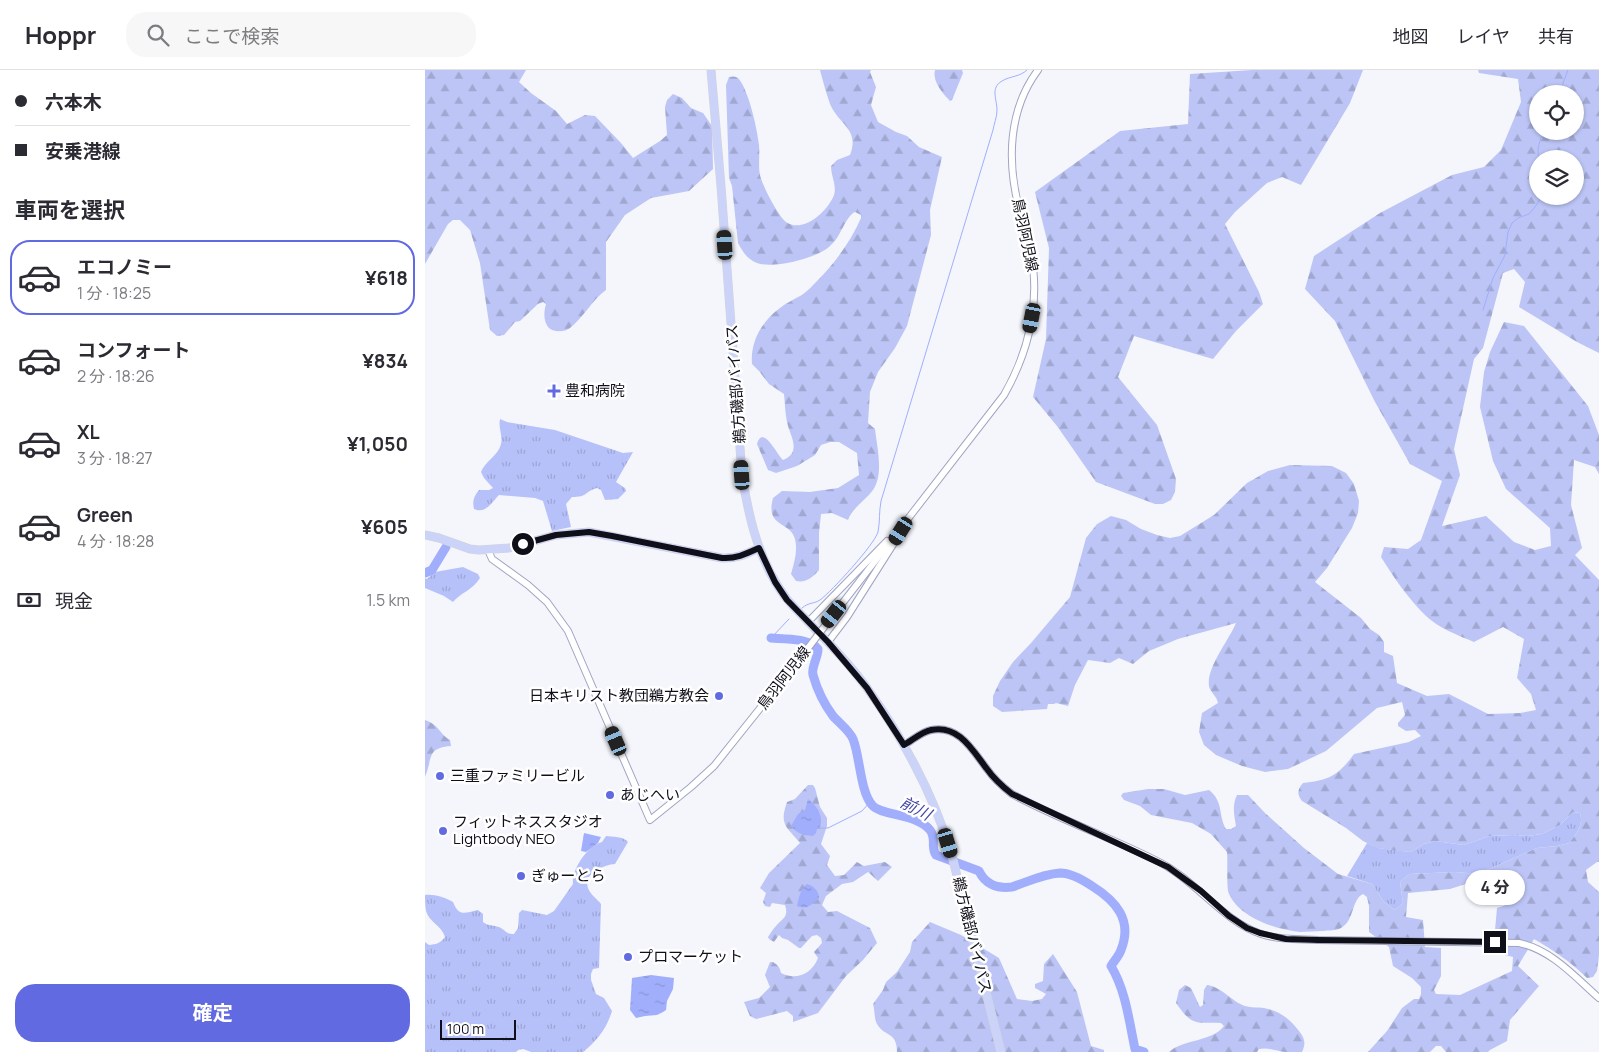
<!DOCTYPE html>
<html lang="ja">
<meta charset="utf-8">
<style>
:root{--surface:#fff;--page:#f7f7f7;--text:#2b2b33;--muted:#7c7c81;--line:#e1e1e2;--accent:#626ae2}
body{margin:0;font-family:Manrope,"Noto Sans JP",sans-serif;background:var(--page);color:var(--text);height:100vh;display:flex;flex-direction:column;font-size:19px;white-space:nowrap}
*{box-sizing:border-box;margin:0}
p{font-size:16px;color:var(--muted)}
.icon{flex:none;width:28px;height:28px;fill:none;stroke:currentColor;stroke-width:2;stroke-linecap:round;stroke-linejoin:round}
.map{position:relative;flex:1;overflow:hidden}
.drawer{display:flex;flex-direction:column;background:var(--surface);width:425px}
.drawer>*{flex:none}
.banner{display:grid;align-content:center;height:110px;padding:0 15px;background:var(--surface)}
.buttons{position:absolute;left:1104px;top:15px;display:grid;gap:10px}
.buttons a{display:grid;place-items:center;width:55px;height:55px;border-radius:50%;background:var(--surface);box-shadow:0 1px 4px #0004;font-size:25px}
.scale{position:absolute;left:15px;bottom:12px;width:76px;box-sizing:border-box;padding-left:5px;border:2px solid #0e0f19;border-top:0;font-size:14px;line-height:18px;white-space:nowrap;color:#0e0f19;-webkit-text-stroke:4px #fff;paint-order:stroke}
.end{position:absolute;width:22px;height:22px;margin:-11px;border:6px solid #0e0f19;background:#fff;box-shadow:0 0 0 2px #fff}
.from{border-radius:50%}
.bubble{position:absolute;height:35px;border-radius:18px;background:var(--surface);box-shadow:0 1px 4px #0004;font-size:16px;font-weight:700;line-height:35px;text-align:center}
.car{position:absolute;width:15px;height:30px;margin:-15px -8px;border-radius:6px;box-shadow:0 0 4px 1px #0007;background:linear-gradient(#222 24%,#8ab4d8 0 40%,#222 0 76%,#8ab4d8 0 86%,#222 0)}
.banner b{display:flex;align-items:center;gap:18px;height:48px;font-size:19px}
.banner b+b{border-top:1px solid var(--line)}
.banner i{width:12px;height:12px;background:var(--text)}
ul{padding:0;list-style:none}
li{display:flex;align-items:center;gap:15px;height:75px;margin:0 10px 8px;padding:0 5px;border:2px solid transparent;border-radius:20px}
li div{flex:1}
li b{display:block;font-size:19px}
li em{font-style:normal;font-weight:700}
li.selected{border-color:var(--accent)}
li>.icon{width:45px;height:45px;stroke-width:1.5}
h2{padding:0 15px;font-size:22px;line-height:60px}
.pay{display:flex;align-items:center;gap:12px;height:55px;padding:0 15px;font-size:19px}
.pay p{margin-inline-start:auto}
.action{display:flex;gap:10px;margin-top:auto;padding:10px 15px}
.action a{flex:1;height:58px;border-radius:20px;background:var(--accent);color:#fff;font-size:20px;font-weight:700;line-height:58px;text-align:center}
header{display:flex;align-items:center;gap:30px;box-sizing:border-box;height:70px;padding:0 25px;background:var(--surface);border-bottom:1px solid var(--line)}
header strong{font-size:24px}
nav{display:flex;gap:28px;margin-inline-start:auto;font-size:18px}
.search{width:350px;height:45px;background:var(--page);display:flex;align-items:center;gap:12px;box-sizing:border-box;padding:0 18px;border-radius:20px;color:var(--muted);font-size:19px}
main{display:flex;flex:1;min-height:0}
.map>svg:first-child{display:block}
</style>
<header>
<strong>Hoppr</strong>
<div class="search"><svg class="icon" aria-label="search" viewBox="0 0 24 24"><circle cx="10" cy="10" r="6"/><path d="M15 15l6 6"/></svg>ここで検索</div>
<nav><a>地図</a><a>レイヤ</a><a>共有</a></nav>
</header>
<main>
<section class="drawer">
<div class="banner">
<b><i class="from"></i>六本木</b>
<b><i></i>安乗港線</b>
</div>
<h2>車両を選択</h2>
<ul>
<li class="selected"><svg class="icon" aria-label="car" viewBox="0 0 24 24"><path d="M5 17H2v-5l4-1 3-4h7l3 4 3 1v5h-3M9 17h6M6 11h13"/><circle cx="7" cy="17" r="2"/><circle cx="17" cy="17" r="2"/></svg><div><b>エコノミー</b><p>1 分 · 18:25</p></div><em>¥618</em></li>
<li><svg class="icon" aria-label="car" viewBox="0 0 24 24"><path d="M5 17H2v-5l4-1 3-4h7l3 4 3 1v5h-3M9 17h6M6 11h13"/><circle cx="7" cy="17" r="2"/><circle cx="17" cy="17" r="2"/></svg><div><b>コンフォート</b><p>2 分 · 18:26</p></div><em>¥834</em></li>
<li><svg class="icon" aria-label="car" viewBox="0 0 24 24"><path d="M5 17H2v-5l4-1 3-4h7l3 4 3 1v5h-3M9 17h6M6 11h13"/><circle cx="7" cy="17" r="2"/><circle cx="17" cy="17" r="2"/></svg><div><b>XL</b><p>3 分 · 18:27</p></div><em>¥1,050</em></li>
<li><svg class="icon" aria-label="car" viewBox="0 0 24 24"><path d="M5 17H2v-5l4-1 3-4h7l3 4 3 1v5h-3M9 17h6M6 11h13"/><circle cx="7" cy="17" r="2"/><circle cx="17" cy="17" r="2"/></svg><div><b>Green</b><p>4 分 · 18:28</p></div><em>¥605</em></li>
</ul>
<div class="pay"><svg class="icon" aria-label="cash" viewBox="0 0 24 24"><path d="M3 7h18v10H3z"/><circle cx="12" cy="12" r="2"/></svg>現金<p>1.5 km</p></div>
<div class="action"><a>確定</a></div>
</section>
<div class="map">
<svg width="1174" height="982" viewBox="0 0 1174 982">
<defs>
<pattern id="grass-tufts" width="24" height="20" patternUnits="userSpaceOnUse" patternTransform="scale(1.25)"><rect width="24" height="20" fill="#b7c1f9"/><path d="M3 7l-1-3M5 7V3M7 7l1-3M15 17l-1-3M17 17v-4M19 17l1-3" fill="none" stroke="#9ca5d5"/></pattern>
<pattern id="forest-firs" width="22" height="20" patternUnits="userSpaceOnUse" patternTransform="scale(1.25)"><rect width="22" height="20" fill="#bcc5f5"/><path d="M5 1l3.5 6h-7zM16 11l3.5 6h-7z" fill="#a0a8d1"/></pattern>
<pattern id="water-ripples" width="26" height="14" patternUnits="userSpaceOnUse" patternTransform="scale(1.25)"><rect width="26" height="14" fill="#a1aefc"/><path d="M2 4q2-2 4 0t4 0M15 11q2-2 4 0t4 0" fill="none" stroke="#8994d7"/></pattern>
</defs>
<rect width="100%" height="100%" fill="#f4f6fc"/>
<!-- grass -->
<g fill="url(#grass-tufts)">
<path d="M75 349 82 352 130 360 198 383 208 382 191 412 200 418 201 421 193 429 180 430 176 420 172 418C159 422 163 427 147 427L141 434 146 457 127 461 118 431 110 428 74 425C66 433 61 444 49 439 47 431 49 426 54 420H64L68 418 59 408 56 402C60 391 73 386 76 374 78 366 73 358 75 349Z"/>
<path d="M38 497 53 504 55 508C48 520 35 523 28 532L19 526 0 518V508L2 509 10 502Z"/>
<path d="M1148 742 1155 743C1159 755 1151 764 1144 773L1132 776 1112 778 1053 804 1030 802 984 804 975 812 978 833 970 840 959 832 947 814 922 806 942 773 953 778 985 782 999 774 1010 771 1039 775 1065 766 1088 765 1102 766 1117 764 1135 755Z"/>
<path d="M181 766C188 767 198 766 203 772L190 794C179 795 158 803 163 818 165 824 172 829 176 834L174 898 168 899 166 904V910L170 921 171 924 179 928 187 941C182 958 172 971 158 982H106L98 979 93 980 91 982H0V872L4 875C11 874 15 874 20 867 17 856 4 852 1 841 0 836 0 830 0 825 10 824 19 827 28 832 34 847 39 843 53 840L58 844V852C63 856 68 855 74 857 81 860 80 864 89 864L93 858 94 843 97 840 122 845 129 841 148 814C146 800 163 775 177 772Z"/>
</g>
<!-- forest -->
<g fill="url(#forest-firs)" fill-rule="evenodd">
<path d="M0 0H101L94 12 106 23 131 41 142 54 160 45 170 46 196 73 208 88 235 71 242 65 240 37 242 30 248 24 257 28 266 38 278 43 287 56 288 99 264 121 226 128 200 145 181 172V220C167 230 159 247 145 258 140 262 128 263 123 257 118 250 119 241 121 234L118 232 113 234 95 251 90 252 79 265 72 266 65 260 55 193 45 160 35 150H28L23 154 0 194Z"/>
<path d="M395 0H446L445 2 451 17 446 35 453 52 471 62 482 66 494 77 517 87 505 140 506 165 482 256 470 278 453 302 445 322 443 353 450 359C452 377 459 404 448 420 440 431 428 437 423 450L407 443 396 444 394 463V500C387 508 381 513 371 511L366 504C369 493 373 481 370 469 365 451 340 458 348 428L357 421 385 422 413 418 434 405 432 383 414 372H405L396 375 390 385 372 396 351 403 343 400 332 374C338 354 352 385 358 390 378 382 364 364 362 352 360 343 360 333 359 324L344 314 334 301 327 294C325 272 337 251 355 238 361 233 368 230 375 226 381 223 387 216 392 211 410 193 426 171 436 148V145L430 142 428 143C418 152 416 166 406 175 394 188 349 199 332 193 322 189 318 182 313 173L307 116 304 108 301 15 304 7C308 6 311 6 314 9 324 22 332 58 334 75 335 85 333 96 335 105 337 115 353 146 361 152 378 164 403 141 409 125 412 116 406 106 406 96L412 90 425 85C435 59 414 55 405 34 401 23 398 11 395 0Z"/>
<path d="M510 0H537L538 3 527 30 525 31C518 24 507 11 510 0Z"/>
<polygon points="827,0 938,0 925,33 876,115 857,107 842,113 810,142 800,154 834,222 838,234 811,261 788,289 709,266 693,307 732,355 751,409 750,422 746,430 738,434 730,434 671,412 632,356 608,327 621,269 624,178 610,122 695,61 763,54 765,4"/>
<path d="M1053 0H1174V283L1152 272 1094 237 1100 212 1089 199 1078 203 1058 278 1049 289 1029 379 1035 405 1017 456 1061 446 1089 472 1110 480 1126 476 1125 458 1081 419 1068 391 1055 337 1059 302 1065 282 1079 252 1099 256 1163 336 1174 365V404L1170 397 1149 390 1146 435 1157 478 1150 485 1174 510V792H1172L1161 800 1163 812 1174 822V885L1172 901 1168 907 1162 908C1146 892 1128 880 1109 869L1093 896 1114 916 1085 950 1082 971 1065 980 1063 982H1021L1016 976H1011L1005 982H943L962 961 977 938 989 929H994L996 924V917L987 908 968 896 964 877 944 862V836L942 827 938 824C926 830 930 850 916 858 911 861 904 860 898 861 890 861 882 862 875 862 850 859 815 848 804 824 801 817 803 792 802 782L786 764 767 753 726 745 715 736 699 730 696 726 698 723 723 719H739L760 725 784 720C799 732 793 745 801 759H806L811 756C809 745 807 735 812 725H823L840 743 879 778 913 804 947 814 959 832 970 840 978 833 975 812 984 804 1030 802 1053 804 1112 778 1132 776 1144 773C1151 764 1159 755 1155 743L1148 742 1135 755 1117 764 1102 766 1088 765 1065 766 1039 775 1010 771 999 774 985 782 974 781 952 778 938 771 921 758 877 731C872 724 872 720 878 713 904 710 913 706 929 684L984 672 996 666 990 660 981 661 973 656V653L980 645 977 632 952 638 901 681 863 699 840 702 817 696 791 685 779 675 774 662 777 643 793 633C792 626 785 622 784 616 781 598 804 570 811 553L753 569 724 581 708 594 694 588 685 593 663 590 650 615 643 636 631 633 629 634H623L622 639 577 642 568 636V626L575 611 588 592 606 573 645 527 661 468 672 454 686 446 701 450 716 459 732 465 745 468 755 466 789 445 822 413 843 401 865 395 907 396 921 403 929 414 934 431 933 443 927 458 902 498 890 512 936 548 945 559 954 565 959 572V582L968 586 972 613 1002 626 1024 624 1063 644 1095 643 1111 640 1106 624 1092 608 1099 569 1078 557 1049 572C1032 565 1014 558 1001 546 983 528 969 508 956 487L959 477 983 479 996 470 1017 411 985 394 950 332 910 251 880 219 889 186 955 143 1027 105 1059 97 1076 80 1096 32 1093 9 1054 3ZM1112 24H1150V61H1112ZM1112 89H1150V126H1112ZM1069 805 1084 823V834L1072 838 1068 882 1088 887 1087 901 1035 925 1011 924 1009 920 1016 906V878L1000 877 998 850 981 847 983 823 1025 819Z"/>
<path d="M0 650C15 655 14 664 25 670L26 676C1 678 8 688 0 707Z"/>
<path d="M383 715H388L390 718 395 737 402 748V756L396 774 405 786 402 795 410 806 419 805 432 792 439 796 460 792 467 797 453 811 443 802 428 812 417 814 401 826 397 835 403 842 412 841 445 858 452 873 438 890 421 906 393 943 368 952V946L362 941 331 949 325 946 319 932 334 928 345 917 340 905 345 892H348C353 895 355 898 356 903 371 911 387 904 393 888L389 882 397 873 396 868 392 865 387 866 376 878H374L363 870 357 868 354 865 349 872 344 869 343 867C345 864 348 859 351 856 358 848 364 847 360 835L347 833 345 837 340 836 338 832 341 823 335 818 344 803 375 773C361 756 354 755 362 732L370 729Z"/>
<path d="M505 852 536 865 574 888 592 929 607 931 617 929 621 924 610 918V914L618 911 619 894 628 884 652 922 666 976 679 980V982H472C472 961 459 967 452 954 449 949 450 940 448 934L458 920 461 912 472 902 485 882 487 872Z"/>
<path d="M760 915 766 918 775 937 778 935 779 920 782 915C797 917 806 931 820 936 826 938 833 937 839 938 855 941 865 949 874 961 880 969 881 973 877 982 871 982 865 982 860 982 851 981 843 977 834 979L832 982H744C758 969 787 972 799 956L796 953C770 952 768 957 751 933L754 920Z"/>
</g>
<!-- water -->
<g fill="url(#water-ripples)">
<path d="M383 729C392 736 399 746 395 757L392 759 391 763 388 766C379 765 372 764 366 756L373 744 380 740Z"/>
<polygon points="159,763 176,767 173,773 161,782 156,781"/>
<path d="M382 814C389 816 394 821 394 828 387 835 381 840 372 836 374 828 375 819 382 814Z"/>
<polygon points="226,905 249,908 248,919 242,931 241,940 238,942 232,945 220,946 211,948 205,940 207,908"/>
</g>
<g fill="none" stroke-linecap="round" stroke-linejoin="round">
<!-- stream -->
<g stroke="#a1aefc" stroke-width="1">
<polyline points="1134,24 1143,0"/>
<path d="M1114 89C1111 79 1115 70 1119 61"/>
<polyline points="1058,240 1068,208 1080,185 1083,162 1087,153 1093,148 1104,144 1110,137 1117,126"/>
<path d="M377 538C384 532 389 534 395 530 407 521 449 475 453 462 455 452 454 441 456 431L568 60C569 54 572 47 572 40 572 29 565 18 577 11 585 6 595 7 602 0"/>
<polyline points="346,568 364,549"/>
<polyline points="392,758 403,758 437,741 445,732"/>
</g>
<!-- river -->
<g stroke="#a1aefc" stroke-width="9">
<polyline points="0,503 7,500 21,477"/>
<path d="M346 568C360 569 384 568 393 579 393 588 386 597 388 605 392 619 399 634 408 646 414 653 424 660 428 669 435 686 435 721 447 735 456 746 491 743 505 760 512 769 505 777 511 785L554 801C560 814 572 819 587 817 602 812 618 804 635 803 646 803 658 810 667 816 691 831 708 850 696 880 694 886 689 891 686 896 701 921 704 951 710 979L719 982"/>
</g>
<!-- secondary casing -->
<g stroke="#a0a5c2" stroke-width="8">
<g id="secondary">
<polyline points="63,480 67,489 103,515 122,532 143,561 225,750 266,717 289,696 380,582"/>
<path d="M409 544 579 325C599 290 611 250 609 209 608 185 599 161 594 138 582 92 583 40 613 0"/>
<polyline points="383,552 462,471"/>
<polyline points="403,572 422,547 469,473"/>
<path d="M479 675C488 670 496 662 506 660 534 654 548 681 562 699 569 709 578 717 587 724 635 750 688 768 736 793 772 812 798 851 836 864 854 870 874 869 893 870L1094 873C1127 880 1150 907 1174 928"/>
</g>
</g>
<!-- highway casing -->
<g stroke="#d4d4d6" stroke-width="9">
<g id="highway">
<path d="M286 0 296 116 317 405C324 449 334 492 361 528 370 539 381 549 390 559 408 577 427 597 442 618 480 671 509 725 527 786L576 982"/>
<path d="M0 465 14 468 45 479 54 480 84 478 131 465 164 462 297 488C311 489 321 484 334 478"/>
</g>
</g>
<!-- secondary -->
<use href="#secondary" stroke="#fff" stroke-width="6"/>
<!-- highway -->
<use href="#highway" stroke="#ccd3f9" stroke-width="8"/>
<!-- secondary-bridge casing -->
<g stroke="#a0a5c2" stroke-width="8" stroke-linecap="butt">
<polyline id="secondary-bridge" points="380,582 409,544"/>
</g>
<!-- secondary-bridge -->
<use href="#secondary-bridge" stroke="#fff" stroke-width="6"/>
</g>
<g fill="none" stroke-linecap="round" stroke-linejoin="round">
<!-- route -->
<path stroke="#0e0f19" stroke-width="6" d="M98 474 131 465 164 462 187 466 297 488C311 489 321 484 334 478L350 512 362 530 403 572 442 618 479 675C488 670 496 662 506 660 534 654 548 681 562 699 569 709 578 717 587 724L743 797 776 821 804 846 822 858 835 863 861 869 893 870 1070 872"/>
</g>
<!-- markers -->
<g fill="#626ae2" stroke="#fff" stroke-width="2">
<path d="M126.5 313.5h5v5h5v5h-5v5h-5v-5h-5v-5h5z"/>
<circle cx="294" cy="626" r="5"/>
<circle cx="15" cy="706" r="5"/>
<circle cx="185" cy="725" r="5"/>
<circle cx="18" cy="761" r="5"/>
<circle cx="96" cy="806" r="5"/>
<circle cx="203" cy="887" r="5"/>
</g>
<g text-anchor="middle" stroke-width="5" stroke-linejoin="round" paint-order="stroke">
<!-- street labels -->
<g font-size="15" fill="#0e0f19" stroke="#fff">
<text transform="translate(600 165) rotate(78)" y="5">鳥羽阿児線</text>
<text transform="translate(311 314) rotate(-94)" y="5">鵜方磯部バイパス</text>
<text transform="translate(359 608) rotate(-52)" y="5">鳥羽阿児線</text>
<text transform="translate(547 865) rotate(76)" y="5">鵜方磯部バイパス</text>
</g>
<!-- poi labels -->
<g font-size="15" fill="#0e0f19" stroke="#fff" text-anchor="start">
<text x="140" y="326">豊和病院</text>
<text x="284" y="631" text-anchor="end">日本キリスト教団鵜方教会</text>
<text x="25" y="711">三重ファミリービル</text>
<text x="195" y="730">あじへい</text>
<text x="28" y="757">フィットネススタジオ<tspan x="28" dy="17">Lightbody NEO</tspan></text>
<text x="106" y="811">ぎゅーとら</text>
<text x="213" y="892">プロマーケット</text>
</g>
<!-- water labels -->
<g font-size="16" font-style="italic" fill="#4348a3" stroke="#fff">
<text transform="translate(491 738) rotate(27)" y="6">前川</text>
</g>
</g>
</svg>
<div class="buttons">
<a><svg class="icon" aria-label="locate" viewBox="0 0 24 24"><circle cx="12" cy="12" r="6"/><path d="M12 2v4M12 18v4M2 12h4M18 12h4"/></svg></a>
<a><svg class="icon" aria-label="layers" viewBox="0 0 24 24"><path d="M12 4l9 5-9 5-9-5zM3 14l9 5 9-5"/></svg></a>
</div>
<div class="scale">100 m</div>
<i class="end from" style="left:98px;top:474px"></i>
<i class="end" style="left:1070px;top:872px"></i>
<div class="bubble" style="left:1040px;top:800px;width:60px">4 分</div>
<i class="car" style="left:300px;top:175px;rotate:356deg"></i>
<i class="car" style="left:607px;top:248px;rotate:191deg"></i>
<i class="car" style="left:317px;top:405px;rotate:356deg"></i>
<i class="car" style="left:476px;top:461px;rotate:212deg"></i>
<i class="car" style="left:409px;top:544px;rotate:218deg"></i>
<i class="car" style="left:191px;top:671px;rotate:337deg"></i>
<i class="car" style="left:523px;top:773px;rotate:163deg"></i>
</div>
</main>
